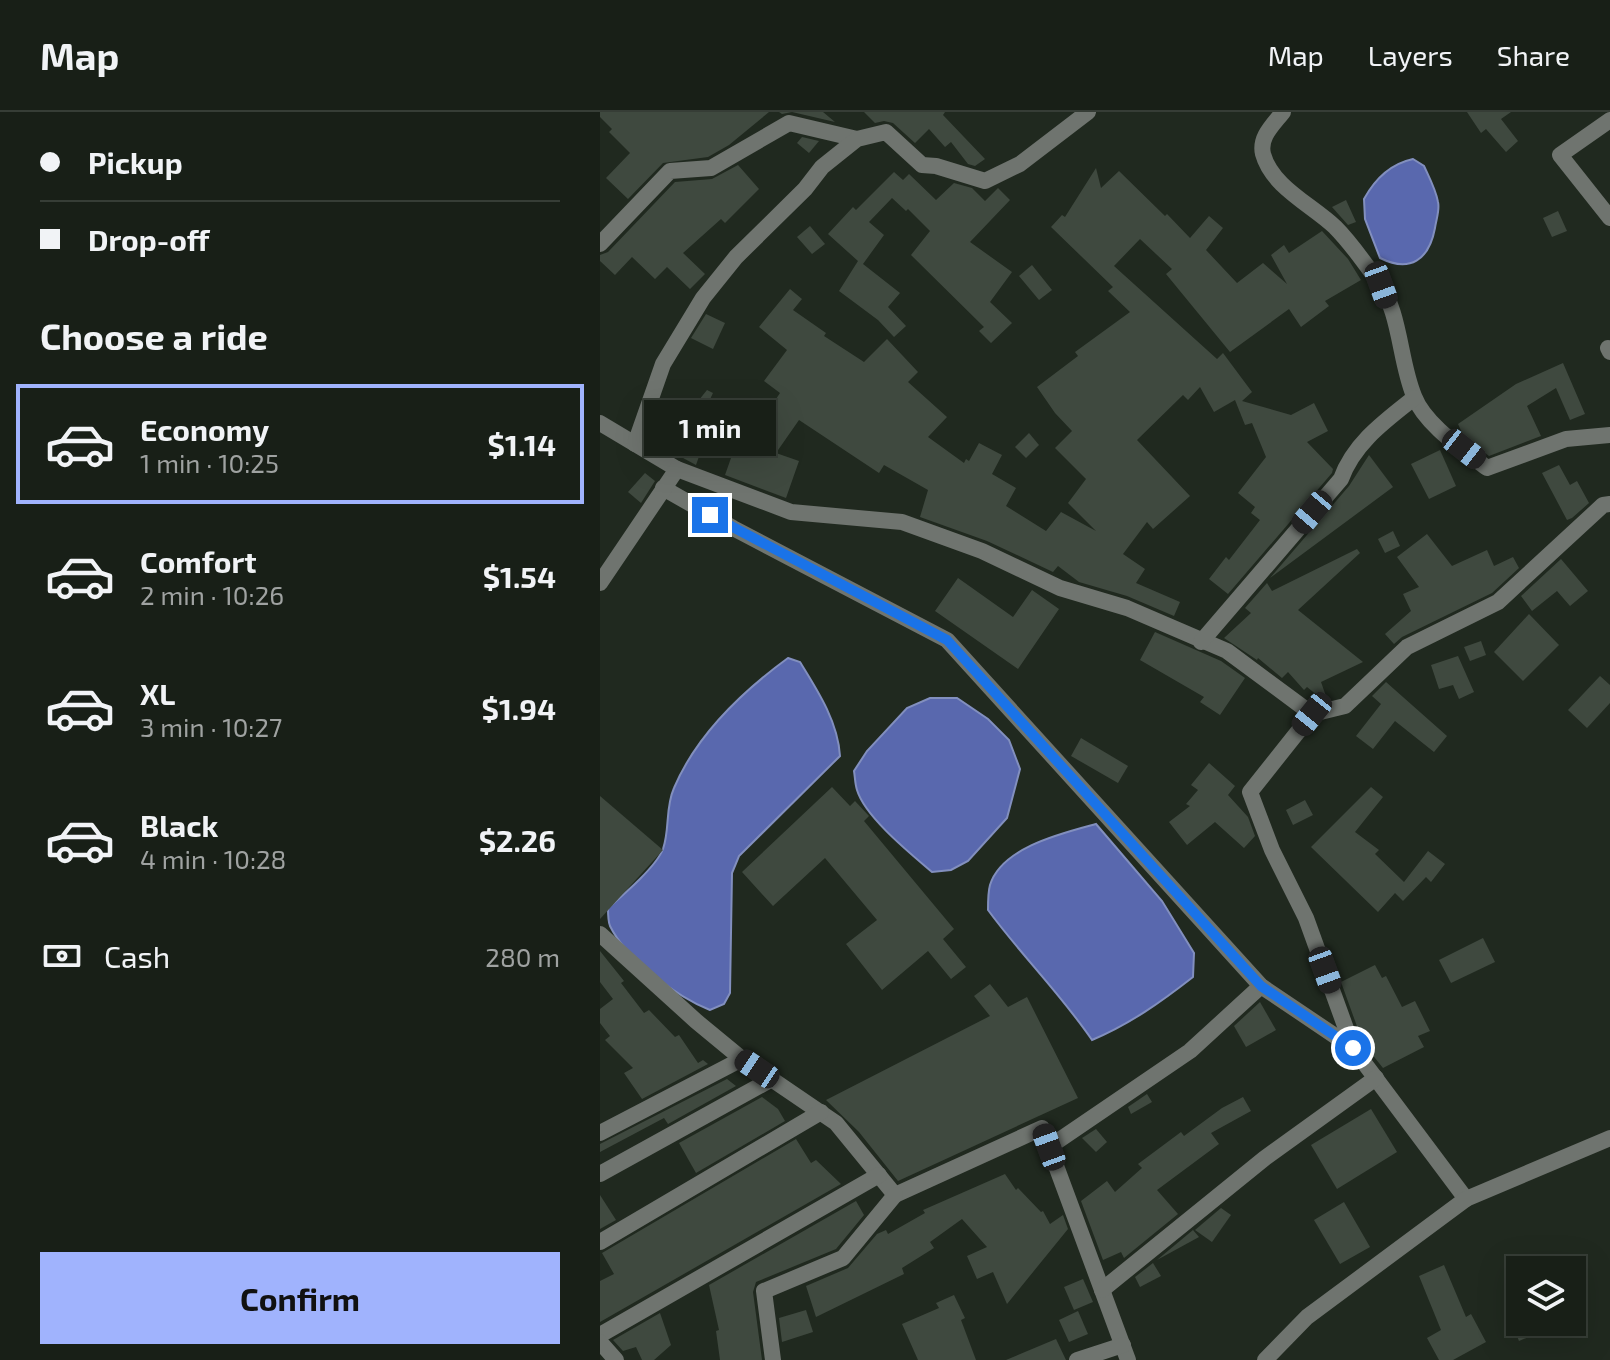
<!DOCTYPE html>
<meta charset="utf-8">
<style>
:root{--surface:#181f17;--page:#212720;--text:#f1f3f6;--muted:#9fa2a1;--line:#363d36;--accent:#a0b3fd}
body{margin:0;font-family:"Exo 2",sans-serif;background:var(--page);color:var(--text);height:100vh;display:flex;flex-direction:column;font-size:30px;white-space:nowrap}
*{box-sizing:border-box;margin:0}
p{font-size:26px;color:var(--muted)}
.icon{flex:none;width:44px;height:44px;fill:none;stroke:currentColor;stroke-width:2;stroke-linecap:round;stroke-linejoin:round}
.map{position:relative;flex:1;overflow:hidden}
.details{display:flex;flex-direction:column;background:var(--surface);width:600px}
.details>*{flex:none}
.guide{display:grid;align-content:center;height:176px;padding:0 40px;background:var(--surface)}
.buttons{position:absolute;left:906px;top:1144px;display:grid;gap:16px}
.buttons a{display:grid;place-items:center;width:80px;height:80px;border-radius:0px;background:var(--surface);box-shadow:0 8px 32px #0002,0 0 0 2px var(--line);font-size:40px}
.end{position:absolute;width:36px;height:36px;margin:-18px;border:10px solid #1a73e8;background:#fff;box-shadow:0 0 0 4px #fff}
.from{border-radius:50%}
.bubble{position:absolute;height:56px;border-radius:0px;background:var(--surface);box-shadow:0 8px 32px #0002,0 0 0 2px var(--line);font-size:26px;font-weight:700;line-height:56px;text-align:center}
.car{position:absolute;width:24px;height:48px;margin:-24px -12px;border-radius:10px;box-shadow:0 0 6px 2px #0007;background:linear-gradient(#222 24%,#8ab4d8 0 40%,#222 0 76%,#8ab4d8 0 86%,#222 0)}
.guide b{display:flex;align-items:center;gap:28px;height:76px;font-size:30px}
.guide b+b{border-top:2px solid var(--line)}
.guide i{width:20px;height:20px;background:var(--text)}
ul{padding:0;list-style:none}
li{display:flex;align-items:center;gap:24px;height:120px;margin:0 16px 12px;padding:0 24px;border:4px solid transparent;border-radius:0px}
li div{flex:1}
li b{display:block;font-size:30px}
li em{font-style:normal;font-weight:700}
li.active{border-color:var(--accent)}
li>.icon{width:72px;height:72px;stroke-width:1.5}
h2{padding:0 40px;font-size:36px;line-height:96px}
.pay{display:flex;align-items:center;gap:20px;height:88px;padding:0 40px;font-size:30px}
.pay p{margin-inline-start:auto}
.cta{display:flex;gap:16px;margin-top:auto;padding:16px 40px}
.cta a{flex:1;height:92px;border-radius:0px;background:var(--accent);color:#111;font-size:32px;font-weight:700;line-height:92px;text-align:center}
header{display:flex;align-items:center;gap:48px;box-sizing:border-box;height:112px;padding:0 40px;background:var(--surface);border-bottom:2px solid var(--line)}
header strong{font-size:38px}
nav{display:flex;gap:44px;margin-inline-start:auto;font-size:28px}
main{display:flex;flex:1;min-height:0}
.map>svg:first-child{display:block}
</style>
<header>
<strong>Map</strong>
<nav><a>Map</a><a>Layers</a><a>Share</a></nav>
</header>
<main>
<section class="details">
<div class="guide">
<b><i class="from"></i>Pickup</b>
<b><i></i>Drop-off</b>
</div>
<h2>Choose a ride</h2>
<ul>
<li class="active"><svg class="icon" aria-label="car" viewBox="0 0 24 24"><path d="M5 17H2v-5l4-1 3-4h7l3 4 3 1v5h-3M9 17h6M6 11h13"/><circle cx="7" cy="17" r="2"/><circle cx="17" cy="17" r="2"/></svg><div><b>Economy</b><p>1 min · 10:25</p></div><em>$1.14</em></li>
<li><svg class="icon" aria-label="car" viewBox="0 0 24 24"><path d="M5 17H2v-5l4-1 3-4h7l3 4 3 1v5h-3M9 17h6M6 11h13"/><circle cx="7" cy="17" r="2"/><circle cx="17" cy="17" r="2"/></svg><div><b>Comfort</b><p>2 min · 10:26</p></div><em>$1.54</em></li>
<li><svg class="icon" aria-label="car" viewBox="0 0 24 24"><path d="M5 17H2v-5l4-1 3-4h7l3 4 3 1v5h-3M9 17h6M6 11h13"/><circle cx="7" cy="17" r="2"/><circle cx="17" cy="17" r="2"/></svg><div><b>XL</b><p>3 min · 10:27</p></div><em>$1.94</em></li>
<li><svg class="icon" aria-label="car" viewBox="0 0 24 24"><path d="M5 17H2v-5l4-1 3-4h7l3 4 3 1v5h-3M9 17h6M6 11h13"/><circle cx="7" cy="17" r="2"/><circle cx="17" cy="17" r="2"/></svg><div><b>Black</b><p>4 min · 10:28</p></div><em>$2.26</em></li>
</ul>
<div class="pay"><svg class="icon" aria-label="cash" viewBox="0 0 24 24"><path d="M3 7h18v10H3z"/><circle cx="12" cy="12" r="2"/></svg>Cash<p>280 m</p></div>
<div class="cta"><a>Confirm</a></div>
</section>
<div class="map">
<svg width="1010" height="1248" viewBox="0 0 1010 1248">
<rect width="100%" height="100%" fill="#20291f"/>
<!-- water -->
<g fill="#5968ae" stroke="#828fbe" stroke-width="2">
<path d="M813 47 824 54C829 65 836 78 838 90 840 98 836 108 835 116 829 148 810 161 780 146L765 107 764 87C775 67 790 52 813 47Z"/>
<path d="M188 546 200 550C218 579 238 610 240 644L139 744 132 761 130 881 124 892 110 898C77 885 26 847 10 814 8 809 8 802 8 796 23 783 56 755 63 737 70 717 65 696 74 676 96 624 143 579 188 546Z"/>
<path d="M330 586H357L388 607 409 628 420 657 407 706 368 749 351 758 332 760C311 742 265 705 257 678 255 672 255 665 254 659L267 639 307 596Z"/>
<path d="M496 712 562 789 594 841 593 865C561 890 530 912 492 928 460 881 421 843 388 798 388 790 388 780 390 773 402 735 463 721 496 712Z"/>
</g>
<!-- building -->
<g fill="#3f493f">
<polygon points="0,0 169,0 129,33 108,45 63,51 28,87 6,66 30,41 9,20 12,17 0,5"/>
<polygon points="179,0 223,0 235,10 192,0 182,2"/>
<polygon points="264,0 345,0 343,3 385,47 375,54 368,52 351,30 345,35 329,17 315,31 293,11 284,9 275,11"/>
<polygon points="867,0 911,0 901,7 918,29 906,40 886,17 881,21"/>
<polygon points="202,25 219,29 209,41 197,31"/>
<polygon points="138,53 159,77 125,111 121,107 83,141 105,162 90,177 67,155 55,167 32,145 15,163 0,149 0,143 8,140 75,70 112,67"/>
<polygon points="496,56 501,76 519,59 565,104 567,102 590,126 609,104 623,116 606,138 637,171 663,151 687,172 671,143 684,133 689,141 722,119 748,147 761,168 725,189 729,194 701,215 689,197 630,240 566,162 572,157 540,127 514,154 617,247 623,241 652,280 642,289 691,303 714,291 728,319 707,330 733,357 732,361 628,482 609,467 626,445 629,448 660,408 651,401 655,395 638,381 666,345 652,311 645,313 635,288 614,300 600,275 588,288 583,283 537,328 590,384 553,417 547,410 523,442 545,457 536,471 580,490 574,504 527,484 479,470 458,454 453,460 387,429 320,405 328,378 284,353 279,361 199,308 176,341 199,349 186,386 125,363 137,329 159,337 170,296 180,281 164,269 187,238 159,215 190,177 202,187 193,198 226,221 224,224 264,250 287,227 318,260 308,270 347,305 328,325 364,351 366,347 369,349 379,331 402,343 392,362 416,376 406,394 446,419 461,400 496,419 468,391 486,367 455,336 472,319 455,301 437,275 478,244 475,240 530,200 508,179 513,175 451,115 462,103 465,105"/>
<polygon points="294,60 303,68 309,62 336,88 354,71 372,76 385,89 398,76 410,88 370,130 412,160 390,190 412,211 391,231 379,219 384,215 311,143 330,119 308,97 306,99 292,86 269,110 284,123 263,152 300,181 288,195 306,214 294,225 278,208 239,179 258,149 228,122 253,95 256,98"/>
<polygon points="746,88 756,110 748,113 732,95"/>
<polygon points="958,99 967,119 952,125 943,106"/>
<polygon points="210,114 225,132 212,142 197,125"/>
<polygon points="432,153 452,178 439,188 419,164"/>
<polygon points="106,202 125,211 113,237 91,226"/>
<polygon points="963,251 985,302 970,308 956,276 927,294 941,324 889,344 864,325 858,312 916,272"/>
<polygon points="107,278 113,281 90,329 103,333 96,353 48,327 54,310 66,315 77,298 86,304"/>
<polygon points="429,321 439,333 426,346 415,335"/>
<polygon points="840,338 856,374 829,387 811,352"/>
<polygon points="769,343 793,375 670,466 749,374"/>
<polygon points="959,353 970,373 977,369 989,391 972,406 967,408 942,361"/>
<polygon points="45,361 55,369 41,391 28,380"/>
<polygon points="793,419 800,434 785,441 778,427"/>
<polygon points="827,422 852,454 887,438 894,454 913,445 919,456 892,481 802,525 794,532 785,522 811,499 803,482 819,475 797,445"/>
<polygon points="757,437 760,441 698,498 763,550 721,570 727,587 723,588 707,575 704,578 688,560 682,566 658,546 657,548 624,526 651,501 645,496 667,471 672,479"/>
<polygon points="961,447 988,479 970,494 957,479 932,499 921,484"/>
<polygon points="358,466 413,505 432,478 459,497 418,557 335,499"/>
<polygon points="929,502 959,533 923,569 894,540"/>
<polygon points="555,520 621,549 645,566 620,603 600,590 604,585 540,548"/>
<polygon points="881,529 886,543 870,549 864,535"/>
<polygon points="858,544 874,580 859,587 853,573 839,577 831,553"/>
<polygon points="1000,564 1010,573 1010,591 987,616 968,598"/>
<polygon points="786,570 847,624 834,640 795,609 773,637 756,624 781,592 772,584"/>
<polygon points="481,626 528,654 518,671 471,644"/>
<polygon points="609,651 635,674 628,683 648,705 655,724 644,736 615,710 587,733 569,710 590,694 586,692 598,678 591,673"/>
<polygon points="232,675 250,694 255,689 269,704 264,709 354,817 343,827 366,855 351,867 328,839 282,878 246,832 277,808 225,746 173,794 142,760"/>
<polygon points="771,675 783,685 755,720 779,738 775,742 804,770 828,739 845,752 831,770 826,765 803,789 795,781 778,800 711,735"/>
<polygon points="0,684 63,738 0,807"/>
<polygon points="705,688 713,703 693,713 686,698"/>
<polygon points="883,826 895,850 851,871 839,848"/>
<polygon points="0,839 24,869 21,871 44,901 49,898 75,925 79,923 98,951 103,948 108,952 42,987 24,961 33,956 5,928 10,924 0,911 0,897 13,887 0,870"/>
<polygon points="775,853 782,866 786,864 802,895 815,889 830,919 818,924 824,935 783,956 763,931 741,870"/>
<polygon points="390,872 408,895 427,885 478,986 298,1069 259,1020 226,988 390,904 374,884"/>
<polygon points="660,890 676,918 646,935 634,914"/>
<polygon points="127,967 136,974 68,1012 64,1006 0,1040 0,1032"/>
<polygon points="547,982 552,990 531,1002 528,995"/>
<polygon points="162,985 178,997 185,1009 96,1061 79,1031"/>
<polygon points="643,985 651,999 611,1021 619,1032 557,1078 578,1102 524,1146 521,1140 503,1148 481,1089 507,1069 515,1080 542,1056 538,1052 581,1020 584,1024 622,996"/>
<polygon points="771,997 797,1040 737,1077 711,1033"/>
<polygon points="496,1017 507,1030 496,1040 482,1026"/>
<polygon points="196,1027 211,1051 216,1048 241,1072 0,1210 0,1169 14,1162 2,1141"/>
<polygon points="405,1062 416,1078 418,1076 441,1100 443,1099 450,1112 463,1103 468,1117 407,1192 393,1160 377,1167 367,1144 387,1135 362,1107 330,1130 334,1136 302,1156 304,1162 216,1205 206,1174 248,1156 277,1122 286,1118 288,1122 325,1101 323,1098"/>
<polygon points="0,1083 16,1108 0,1117"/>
<polygon points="256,1089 264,1103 236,1137 156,1170 153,1180 162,1248 120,1248 116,1219 119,1218 109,1173"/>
<polygon points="744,1090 770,1135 740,1152 714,1108"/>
<polygon points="621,1096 631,1103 612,1130 595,1118"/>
<polygon points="593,1118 599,1125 557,1148"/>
<polygon points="553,1151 561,1164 540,1175 535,1165"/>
<polygon points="844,1153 866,1205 871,1202 886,1230 853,1248 839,1248 827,1226 841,1218 819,1164"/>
<polygon points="483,1167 493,1190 474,1198 464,1175"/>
<polygon points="354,1183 365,1206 361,1208 376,1248 318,1248 302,1212 339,1196 336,1191"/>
<polygon points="206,1198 213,1220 182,1230 179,1206"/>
<polygon points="478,1199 488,1222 469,1230 459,1208"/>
<polygon points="60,1201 71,1233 54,1248 42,1248 36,1235 23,1239 13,1228"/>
<polygon points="911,1210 964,1210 919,1229"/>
<polygon points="456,1227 466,1248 406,1248"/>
</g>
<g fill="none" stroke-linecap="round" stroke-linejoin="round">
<!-- minor -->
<g stroke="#6f746f" stroke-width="16">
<path d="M683 0C673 13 659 25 663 42 672 75 712 93 735 115 751 131 764 150 777 168 801 200 799 248 814 284 825 313 864 338 887 356L966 327 1010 323"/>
<polyline points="1010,8 960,43 1010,106"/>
<polyline points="0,132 70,59 111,56 189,11 257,27"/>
<polyline points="1008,236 1010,240"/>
<polyline points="0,311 77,357"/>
<polyline points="35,332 63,252 103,186 136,145 205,77 222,55 257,27 286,20 322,53 336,54 385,69 420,52 488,0"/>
<polyline points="63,376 133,416 347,528 661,874 753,936"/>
<polyline points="0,471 77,357 191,400 302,410 382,439 460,476 527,496 627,539 712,602 745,594 807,535 898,490 1003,393 1010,392"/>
<path d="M601 530 741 367C754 331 785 309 814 286"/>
<polyline points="712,602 650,680 672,738 706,806 753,936 866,1087"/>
<polyline points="0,822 96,909 142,947 236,1011 295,1083 442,1016 528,1248"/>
<polyline points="0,1021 142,947"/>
<polyline points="449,1035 590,939 661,874"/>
<polyline points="0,1062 172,967"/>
<polyline points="0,1130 221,1000"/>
<polyline points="502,1178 665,1046 776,966"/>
<polyline points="0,1223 279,1063"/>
<polyline points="0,1230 16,1248"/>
<polyline points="173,1248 164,1179 243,1146 295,1083"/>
<polyline points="477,1248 523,1233"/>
<polyline points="665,1248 707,1205 866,1087 1010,1026"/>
</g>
</g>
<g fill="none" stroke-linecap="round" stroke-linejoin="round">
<!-- route -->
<polyline stroke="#1a73e8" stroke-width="10" points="110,403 347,528 661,874 753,936"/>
</g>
</svg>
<div class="buttons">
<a><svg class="icon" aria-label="layers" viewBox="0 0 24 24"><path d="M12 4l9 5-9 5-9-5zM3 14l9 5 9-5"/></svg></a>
</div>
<i class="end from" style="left:753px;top:936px"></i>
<i class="end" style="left:110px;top:403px"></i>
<div class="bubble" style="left:44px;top:288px;width:132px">1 min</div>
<i class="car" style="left:781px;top:173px;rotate:160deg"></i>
<i class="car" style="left:864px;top:337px;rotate:128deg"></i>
<i class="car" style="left:712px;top:400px;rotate:220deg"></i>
<i class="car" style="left:712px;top:602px;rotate:219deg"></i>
<i class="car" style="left:725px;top:858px;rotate:160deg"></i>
<i class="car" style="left:157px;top:957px;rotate:304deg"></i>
<i class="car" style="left:449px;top:1035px;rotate:340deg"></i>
</div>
</main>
